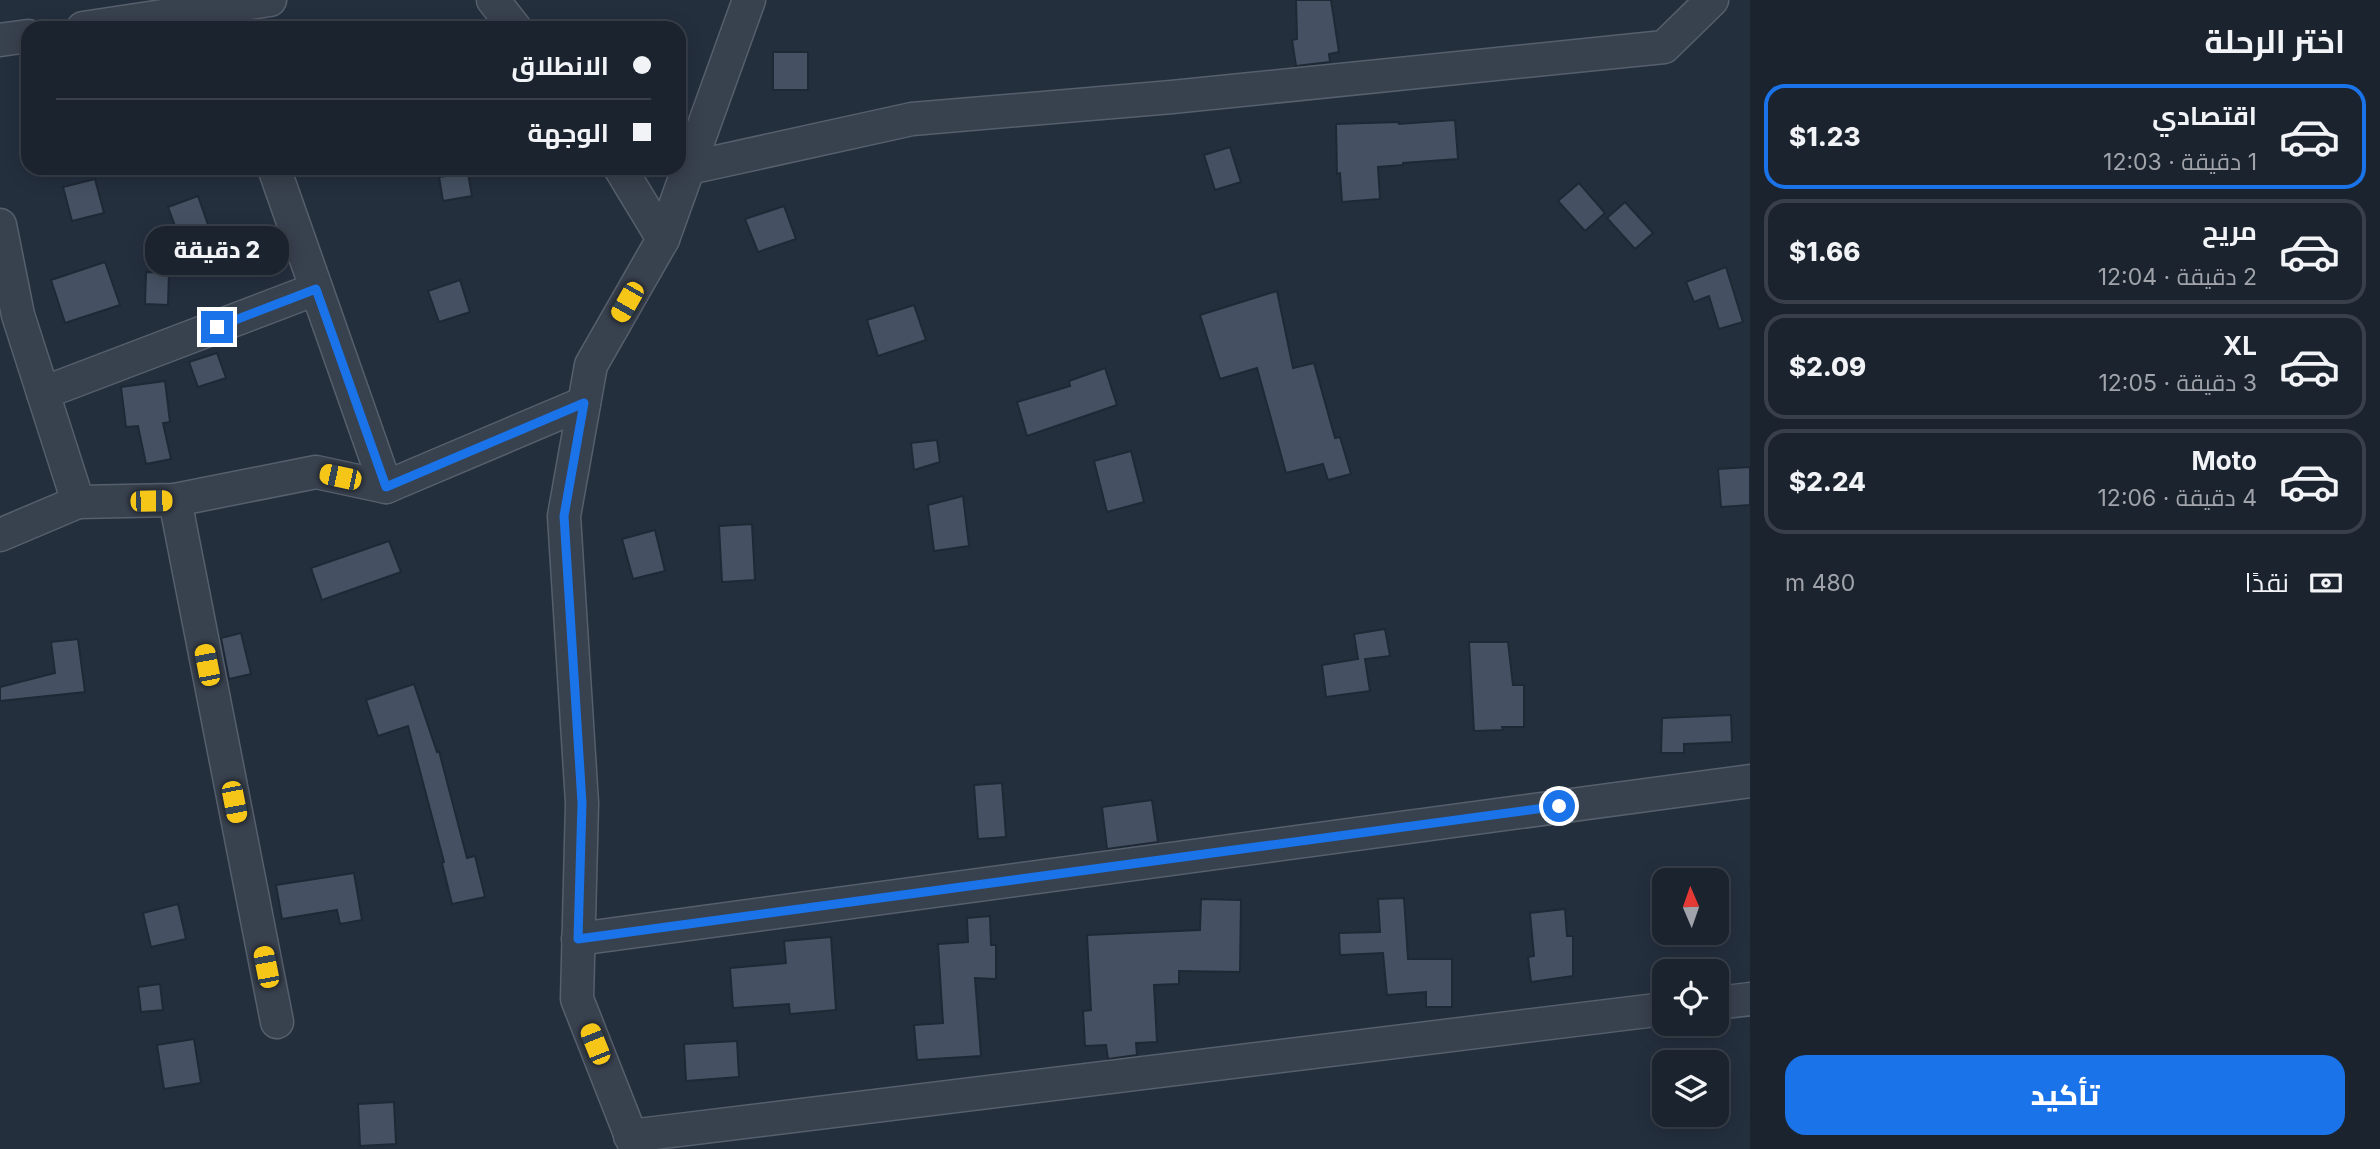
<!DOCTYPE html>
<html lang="ar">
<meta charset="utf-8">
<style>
:root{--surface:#1b232e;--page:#242b36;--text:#f1f3f6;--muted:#a0a4aa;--line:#39404a;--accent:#1a73e8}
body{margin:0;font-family:Inter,Cairo,sans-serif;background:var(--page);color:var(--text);direction:rtl;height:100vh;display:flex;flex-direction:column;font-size:26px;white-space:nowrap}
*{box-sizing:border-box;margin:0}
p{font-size:23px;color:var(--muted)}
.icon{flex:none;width:38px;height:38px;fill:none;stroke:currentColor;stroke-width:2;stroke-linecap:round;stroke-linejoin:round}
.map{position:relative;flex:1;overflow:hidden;direction:ltr}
.sheet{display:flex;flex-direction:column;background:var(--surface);width:630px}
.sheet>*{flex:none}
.banner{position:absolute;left:21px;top:21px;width:665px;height:154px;border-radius:21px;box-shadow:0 4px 18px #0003,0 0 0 2px var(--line);direction:rtl;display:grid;align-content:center;height:154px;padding:0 35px;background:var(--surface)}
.needle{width:46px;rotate:358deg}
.tools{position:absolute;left:1652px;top:868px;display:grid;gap:14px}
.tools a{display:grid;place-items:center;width:77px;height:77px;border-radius:14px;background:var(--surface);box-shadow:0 4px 18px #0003,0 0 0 2px var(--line);font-size:35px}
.end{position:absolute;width:32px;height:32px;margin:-16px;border:9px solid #1a73e8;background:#fff;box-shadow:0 0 0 4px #fff}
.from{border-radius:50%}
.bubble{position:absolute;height:49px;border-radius:21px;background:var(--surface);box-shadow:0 4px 18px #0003,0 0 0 2px var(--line);font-size:23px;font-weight:800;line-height:49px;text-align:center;direction:rtl}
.car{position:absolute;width:21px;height:42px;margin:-21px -10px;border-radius:9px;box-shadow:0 0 5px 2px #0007;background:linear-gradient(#f5c518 24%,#345 0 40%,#f5c518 0 76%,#345 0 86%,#f5c518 0)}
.banner b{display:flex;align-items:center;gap:24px;height:66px;font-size:26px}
.banner b+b{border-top:2px solid var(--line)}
.banner i{width:18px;height:18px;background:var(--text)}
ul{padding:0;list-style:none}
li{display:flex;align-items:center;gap:21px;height:105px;margin:0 14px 10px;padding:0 21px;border:4px solid var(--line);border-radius:21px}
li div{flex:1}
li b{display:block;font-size:26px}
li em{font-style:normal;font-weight:800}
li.on{border-color:var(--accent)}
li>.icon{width:63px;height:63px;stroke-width:1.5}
h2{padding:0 35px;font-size:32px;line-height:84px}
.pay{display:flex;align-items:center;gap:18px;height:77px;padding:0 35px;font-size:26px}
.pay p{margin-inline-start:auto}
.cta{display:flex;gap:14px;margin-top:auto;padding:14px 35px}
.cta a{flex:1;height:80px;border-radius:21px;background:var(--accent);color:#fff;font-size:28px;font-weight:800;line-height:80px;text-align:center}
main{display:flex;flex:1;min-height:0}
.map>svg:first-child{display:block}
</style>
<main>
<section class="sheet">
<h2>اختر الرحلة</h2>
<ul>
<li class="on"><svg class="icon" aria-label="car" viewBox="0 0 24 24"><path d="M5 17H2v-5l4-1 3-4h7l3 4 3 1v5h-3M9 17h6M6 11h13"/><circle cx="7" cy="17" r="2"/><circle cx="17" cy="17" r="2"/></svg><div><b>اقتصادي</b><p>1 دقيقة · 12:03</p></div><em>$1.23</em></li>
<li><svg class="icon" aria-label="car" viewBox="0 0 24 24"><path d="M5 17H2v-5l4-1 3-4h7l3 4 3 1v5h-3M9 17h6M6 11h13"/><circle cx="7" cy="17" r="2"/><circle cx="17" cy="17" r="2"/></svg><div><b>مريح</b><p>2 دقيقة · 12:04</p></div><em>$1.66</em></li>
<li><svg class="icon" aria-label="car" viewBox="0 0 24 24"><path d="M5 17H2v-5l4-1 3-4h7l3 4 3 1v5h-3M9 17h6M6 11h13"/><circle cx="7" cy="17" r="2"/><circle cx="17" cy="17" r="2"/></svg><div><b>XL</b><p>3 دقيقة · 12:05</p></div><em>$2.09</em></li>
<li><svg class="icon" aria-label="car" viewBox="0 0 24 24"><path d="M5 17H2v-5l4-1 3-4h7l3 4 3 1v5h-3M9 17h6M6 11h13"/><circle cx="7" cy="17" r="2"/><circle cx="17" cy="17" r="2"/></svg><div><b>Moto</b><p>4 دقيقة · 12:06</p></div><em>$2.24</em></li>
</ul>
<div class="pay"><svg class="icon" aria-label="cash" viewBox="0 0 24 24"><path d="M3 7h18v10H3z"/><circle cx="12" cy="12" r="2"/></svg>نقدًا<p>480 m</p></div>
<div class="cta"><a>تأكيد</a></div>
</section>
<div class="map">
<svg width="1750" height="1149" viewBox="0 0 1750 1149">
<rect width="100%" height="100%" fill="#242f3e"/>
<!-- building -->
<g fill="#455162" stroke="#1f2835" stroke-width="2">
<polygon points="1296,0 1331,0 1339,52 1329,54 1330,62 1296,66 1292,40 1297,39"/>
<rect x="773" y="52" width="35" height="38"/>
<polygon points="1455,120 1458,159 1403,163 1403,165 1378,167 1380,199 1342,202 1340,173 1337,174 1336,124 1399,122 1399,124"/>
<polygon points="1230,147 1241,182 1215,190 1204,155"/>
<polygon points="468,173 472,196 443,201 439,177"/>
<polygon points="95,179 104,213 72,221 63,187"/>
<polygon points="1579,183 1605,213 1585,231 1558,201"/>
<polygon points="198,196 213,239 184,250 168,207"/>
<polygon points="1625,202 1653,233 1635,249 1607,218"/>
<polygon points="784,206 796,239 758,252 745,219"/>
<polygon points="105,262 120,305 65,323 51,280"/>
<polygon points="1726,267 1743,322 1719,329 1709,296 1694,302 1686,282"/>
<polygon points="146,272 169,273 168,305 145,304"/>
<polygon points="460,280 470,312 439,322 428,291"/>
<polygon points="1277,291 1293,368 1314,363 1335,438 1340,437 1351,474 1328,480 1323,464 1286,473 1257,368 1220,379 1200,315"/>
<polygon points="914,305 926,340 878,356 867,320"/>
<polygon points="217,353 226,378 198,387 189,362"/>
<polygon points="1105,368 1117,405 1027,436 1017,402 1070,386 1069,381"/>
<polygon points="165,381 170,422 163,423 171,459 146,464 138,426 126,427 121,387"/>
<polygon points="937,440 940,462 914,470 911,443"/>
<polygon points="1131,451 1144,502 1107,512 1094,461"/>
<polygon points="1750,467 1750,505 1721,507 1718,469"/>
<polygon points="963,496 969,546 934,551 928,505"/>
<polygon points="752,524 755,580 722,582 719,526"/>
<polygon points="655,530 665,571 633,579 622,539"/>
<polygon points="389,541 401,572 322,600 311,568"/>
<polygon points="1385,629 1390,656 1365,659 1370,691 1326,697 1322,665 1358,659 1354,634"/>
<polygon points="241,633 251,674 229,679 221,638"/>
<polygon points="78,639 85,692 0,701 0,687 55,673 51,642"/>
<polygon points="1469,642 1508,642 1513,685 1524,685 1524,727 1502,727 1503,730 1474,731"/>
<polygon points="414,684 437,752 439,751 467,858 475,856 485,897 452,904 442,863 444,862 408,726 378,736 366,700"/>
<polygon points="1731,715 1732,742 1684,744 1684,753 1661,753 1662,718"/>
<polygon points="1002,783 1006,837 978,839 974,785"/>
<polygon points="1152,800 1158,842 1107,849 1102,807"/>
<polygon points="354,873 362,920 340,924 337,910 282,919 276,885"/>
<polygon points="1404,898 1408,959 1452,959 1452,1007 1426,1007 1426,992 1387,995 1383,953 1340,955 1339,933 1380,932 1378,899"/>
<polygon points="1201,899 1241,900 1240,972 1179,971 1179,984 1154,985 1157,1042 1136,1043 1137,1055 1108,1059 1106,1045 1085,1046 1083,1011 1091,1010 1087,935 1200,930"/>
<polygon points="178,904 186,939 151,947 143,913"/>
<polygon points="1565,909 1567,936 1573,936 1573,976 1531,982 1528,957 1534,956 1530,913"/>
<polygon points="990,916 991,945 996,945 996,979 975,978 981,1056 917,1060 914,1025 943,1023 938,944 968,942 967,918"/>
<polygon points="831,937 836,1010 790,1014 789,1004 733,1008 730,968 786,963 784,941"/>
<polygon points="160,984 163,1010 141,1012 138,987"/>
<polygon points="194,1039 201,1083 164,1089 157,1045"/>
<polygon points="737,1041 739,1077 686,1081 684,1044"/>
<polygon points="394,1102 396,1144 360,1146 358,1104"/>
</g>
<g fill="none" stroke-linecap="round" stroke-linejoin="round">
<!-- street casing -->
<g stroke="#565f6c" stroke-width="35">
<g id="street">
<polyline points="493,0 515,28"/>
<polyline points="83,28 270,0"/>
<polyline points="0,40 28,36"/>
<polyline points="274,168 386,487"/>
<polyline points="620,168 663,239 591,365 564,516 582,803 577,999 636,1149"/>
<polyline points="689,168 912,119 1172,97 1664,47 1712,0"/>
<polyline points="0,225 18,315 78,502"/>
<polyline points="663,239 749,0"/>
<polyline points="43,393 316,289"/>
<polyline points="175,500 277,1022"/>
<polyline points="0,535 78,502 175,500 316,472 386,487 584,403"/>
<polyline points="578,939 1750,781"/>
<polyline points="1717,1003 1750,999"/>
<polyline points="630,1136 1664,1009"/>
</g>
</g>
<!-- street -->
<use href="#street" stroke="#38414e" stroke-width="32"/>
</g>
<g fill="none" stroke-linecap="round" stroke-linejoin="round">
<!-- route -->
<polyline stroke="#1a73e8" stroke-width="9" points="217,327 316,289 386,487 584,403 564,516 582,803 578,939 1559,806"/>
</g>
</svg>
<div class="tools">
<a><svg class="needle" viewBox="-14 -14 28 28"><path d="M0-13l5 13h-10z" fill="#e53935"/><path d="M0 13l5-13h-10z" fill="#a0a4aa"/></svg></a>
<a><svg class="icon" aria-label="locate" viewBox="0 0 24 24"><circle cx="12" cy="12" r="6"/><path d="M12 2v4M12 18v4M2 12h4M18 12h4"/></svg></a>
<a><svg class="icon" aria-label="layers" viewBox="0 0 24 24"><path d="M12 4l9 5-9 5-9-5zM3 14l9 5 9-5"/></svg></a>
</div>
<i class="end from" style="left:1559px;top:806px"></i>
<i class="end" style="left:217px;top:327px"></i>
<div class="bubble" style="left:145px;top:226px;width:144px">2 دقيقة</div>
<i class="car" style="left:627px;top:302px;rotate:210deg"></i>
<i class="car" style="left:340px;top:477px;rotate:282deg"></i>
<i class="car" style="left:151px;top:501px;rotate:89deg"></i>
<i class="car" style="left:207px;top:665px;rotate:349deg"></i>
<i class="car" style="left:234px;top:802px;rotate:169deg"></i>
<i class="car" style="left:266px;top:967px;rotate:349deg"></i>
<i class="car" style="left:595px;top:1044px;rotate:338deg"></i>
<div class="banner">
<b><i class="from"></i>الانطلاق</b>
<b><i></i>الوجهة</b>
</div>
</div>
</main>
